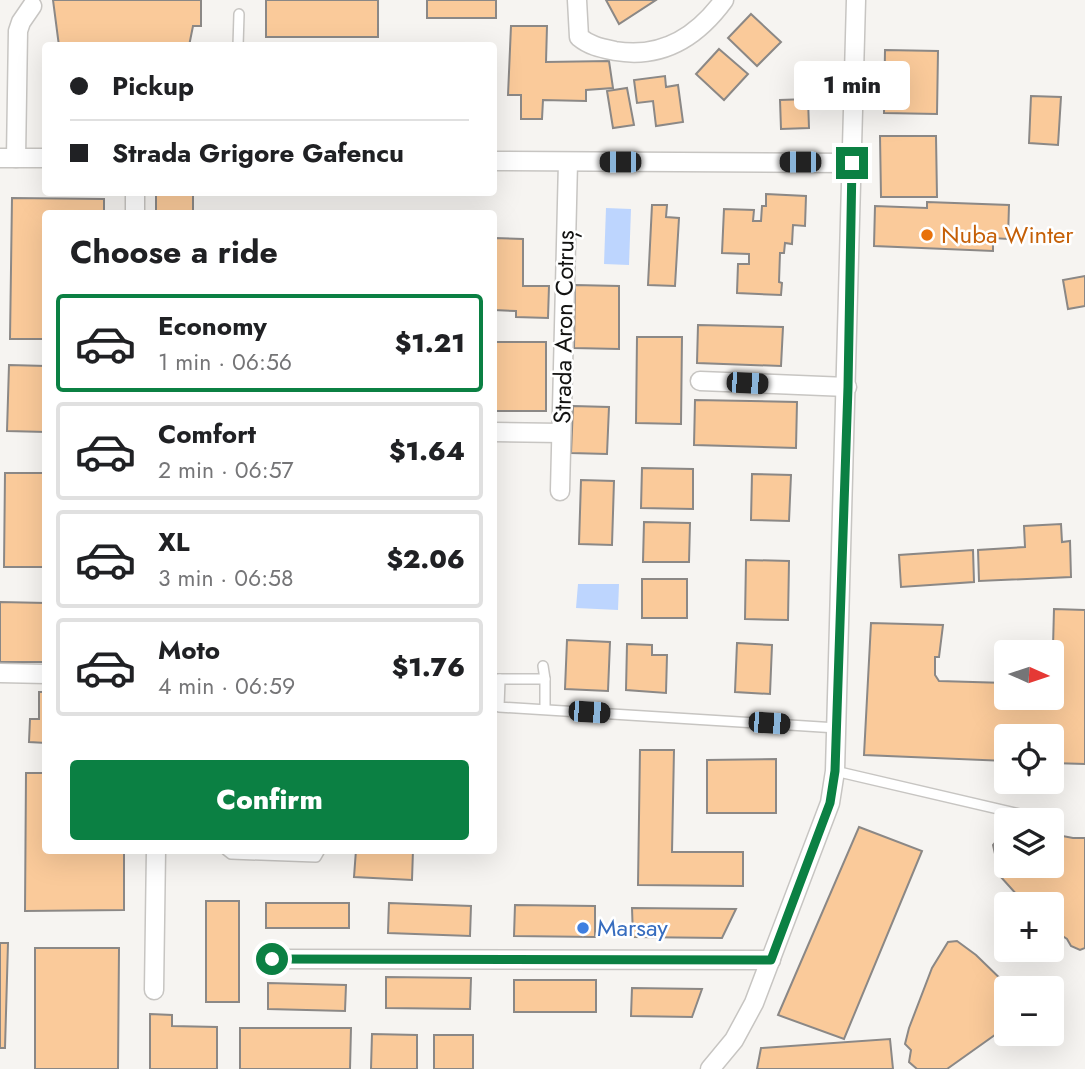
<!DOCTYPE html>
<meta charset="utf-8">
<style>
:root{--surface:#fff;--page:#f2f2f2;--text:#202124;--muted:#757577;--line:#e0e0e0;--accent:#0b8043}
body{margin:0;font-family:Jost,sans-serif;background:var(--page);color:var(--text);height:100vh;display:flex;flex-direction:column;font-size:26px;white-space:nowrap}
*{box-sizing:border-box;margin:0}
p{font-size:23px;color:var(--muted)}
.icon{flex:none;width:38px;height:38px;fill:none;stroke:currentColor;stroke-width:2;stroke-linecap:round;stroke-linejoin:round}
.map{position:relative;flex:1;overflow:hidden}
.drawer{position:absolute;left:42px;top:210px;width:455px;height:644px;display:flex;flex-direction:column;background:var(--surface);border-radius:7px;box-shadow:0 7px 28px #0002}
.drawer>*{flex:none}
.hud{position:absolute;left:42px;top:42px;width:455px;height:154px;border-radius:7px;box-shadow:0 7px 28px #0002;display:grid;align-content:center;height:154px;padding:0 28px;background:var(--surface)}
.needle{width:46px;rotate:93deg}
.tools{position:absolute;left:994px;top:640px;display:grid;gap:14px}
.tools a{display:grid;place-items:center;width:70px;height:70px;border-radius:7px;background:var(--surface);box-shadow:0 7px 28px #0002;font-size:35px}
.end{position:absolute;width:32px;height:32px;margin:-16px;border:9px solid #0b8043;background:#fff;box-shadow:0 0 0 4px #fff}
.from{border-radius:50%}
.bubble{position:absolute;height:49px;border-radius:7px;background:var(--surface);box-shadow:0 7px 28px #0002;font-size:23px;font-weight:800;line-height:49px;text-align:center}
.car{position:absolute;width:21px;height:42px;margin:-21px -10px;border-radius:9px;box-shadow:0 0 5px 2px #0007;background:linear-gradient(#222 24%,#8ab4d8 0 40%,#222 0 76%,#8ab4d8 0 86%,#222 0)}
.hud b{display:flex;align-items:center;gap:24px;height:66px;font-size:26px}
.hud b+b{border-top:2px solid var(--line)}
.hud i{width:18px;height:18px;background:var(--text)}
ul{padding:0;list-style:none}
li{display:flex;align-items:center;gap:21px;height:98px;margin:0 14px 10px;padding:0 14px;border:4px solid var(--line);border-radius:7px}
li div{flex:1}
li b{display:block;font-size:26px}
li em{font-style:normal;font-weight:800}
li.current{border-color:var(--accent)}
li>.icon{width:63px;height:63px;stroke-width:1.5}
h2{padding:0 28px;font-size:32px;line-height:84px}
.primary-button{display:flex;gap:14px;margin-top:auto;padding:14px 28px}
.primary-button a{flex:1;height:80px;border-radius:7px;background:var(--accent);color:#fff;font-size:28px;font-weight:800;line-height:80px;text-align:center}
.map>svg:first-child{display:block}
</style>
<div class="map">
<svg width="1085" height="1069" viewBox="0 0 1085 1069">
<rect width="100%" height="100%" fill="#f6f4f1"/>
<!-- water -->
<g fill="#bdd5fe">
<polygon points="606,208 631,209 629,265 604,264"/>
<polygon points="578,584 619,584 618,610 576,608"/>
</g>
<!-- building -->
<g fill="#faca9a" stroke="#8b8886" stroke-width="2">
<polygon points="53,0 201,0 201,26 193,26 189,46 59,46"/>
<rect x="266" y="0" width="112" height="37"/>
<rect x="427" y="0" width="69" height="18"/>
<polygon points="606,0 656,0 619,24"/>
<polygon points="751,14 781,42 757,66 728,38"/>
<polygon points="511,26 547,26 546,62 609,61 613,88 586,90 586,101 543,100 542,119 521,119 521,95 508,95"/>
<polygon points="719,49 748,74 724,100 696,74"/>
<polygon points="885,50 938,51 937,114 884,113"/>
<polygon points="665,76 666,87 678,85 683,122 656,126 653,101 637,103 634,80"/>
<polygon points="627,88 634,125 613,128 607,91"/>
<polygon points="1031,96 1061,97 1058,145 1029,143"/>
<polygon points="808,99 809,128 781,129 780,100"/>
<polygon points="880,136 936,136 937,197 881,197"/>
<polygon points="156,193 193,194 193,214 156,214"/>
<polygon points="766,194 806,196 805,226 793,225 792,244 785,243 784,253 780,253 779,282 782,283 781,295 737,293 738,264 749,264 749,254 722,253 724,209 754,210 753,221 761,221 762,206 766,206"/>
<polygon points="12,198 104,199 104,214 46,214 46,339 10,339"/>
<polygon points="927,202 1009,205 1008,239 993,238 993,251 874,246 875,206 927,208"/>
<polygon points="652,205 667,205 666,217 679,218 675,286 648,285"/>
<polygon points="494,238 523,239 523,286 549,286 548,318 516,317 516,311 494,310"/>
<polygon points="1085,276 1085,306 1068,309 1063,280"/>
<polygon points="575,285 619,286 619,349 574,348"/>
<polygon points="698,325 783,327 781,366 697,363"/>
<polygon points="637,337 682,337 681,424 636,423"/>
<rect x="494" y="342" width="52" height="69"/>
<polygon points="9,365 46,366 46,432 7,431"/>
<polygon points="695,400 797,402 796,448 694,445"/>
<polygon points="573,406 609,407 607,454 571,453"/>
<polygon points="642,468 693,469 693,509 641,508"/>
<polygon points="5,473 46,473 46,567 4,567"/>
<polygon points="752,474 791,475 789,521 751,520"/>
<polygon points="581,480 614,481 612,545 579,544"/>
<polygon points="644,522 690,523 689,562 643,562"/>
<polygon points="1061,524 1062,542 1070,541 1071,577 979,581 978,550 1025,547 1024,526"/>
<polygon points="973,550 974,582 901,587 899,555"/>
<polygon points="746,560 789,561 788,620 745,619"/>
<rect x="642" y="579" width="45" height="39"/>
<polygon points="0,602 46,603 46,662 0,662"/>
<polygon points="1054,609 1085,610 1085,764 1052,763 1052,737 1006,737 1006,761 864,755 871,623 943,625 939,657 935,657 935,675 939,681 1006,683 1006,698 1052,698 1052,653 1050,653 1050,646 1053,647"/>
<polygon points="567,640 610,642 608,691 565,689"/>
<polygon points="737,643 772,645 770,694 735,692"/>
<polygon points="627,644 652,645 652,655 667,655 666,693 626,690"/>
<polygon points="39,692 46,692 46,743 29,742 30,719 39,719"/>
<polygon points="640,750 674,750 672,852 743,852 743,886 638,885"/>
<polygon points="776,759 776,813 707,813 707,760"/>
<polygon points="26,773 46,773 46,850 124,850 124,910 25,911"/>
<polygon points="859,827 922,851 844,1039 778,1015"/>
<polygon points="1006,833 1006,866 1052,866 1052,834 1073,838 1085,838 1085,948 1080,950 1071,946 1067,939 1052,929 1052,905 1026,905 1000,876 993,845 999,838"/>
<polygon points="356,850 413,850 412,880 354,877"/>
<rect x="206" y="901" width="33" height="101"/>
<rect x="266" y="903" width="83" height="25"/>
<polygon points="389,903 471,906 470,936 388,933"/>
<polygon points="515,905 595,906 595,937 514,936"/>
<polygon points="632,908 736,909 722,938 633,937"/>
<polygon points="957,941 976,955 1011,989 1006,989 1006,1027 947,1069 917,1069 909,1062 911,1050 905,1044 909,1028 932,968 948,942"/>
<polygon points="0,943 8,943 5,1048 0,1048"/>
<polygon points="35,948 119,948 118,1069 35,1069"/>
<polygon points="386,977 471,978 470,1009 386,1008"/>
<rect x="514" y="980" width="82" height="32"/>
<polygon points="268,983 346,985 345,1011 268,1009"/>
<polygon points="632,988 702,989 692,1017 631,1016"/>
<polygon points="150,1014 172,1015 172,1026 217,1027 217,1069 150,1069"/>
<polygon points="240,1028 351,1028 350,1069 240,1069"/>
<polygon points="372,1034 417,1035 417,1069 371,1069"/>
<rect x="434" y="1035" width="39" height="34"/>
<polygon points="890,1039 893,1069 757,1069 761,1048"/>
</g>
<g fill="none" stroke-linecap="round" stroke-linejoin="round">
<!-- lane casing -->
<g stroke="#c7c5c2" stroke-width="12">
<g id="lane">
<polyline points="238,46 239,14"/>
<polyline points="543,666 545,679"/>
<polyline points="495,679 545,679 545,709"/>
<polyline points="500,679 499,707 837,728"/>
<polyline points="835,771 1045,820"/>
<polyline points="226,850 231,854 316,857 320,850"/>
</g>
</g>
<!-- street casing -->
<g stroke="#c7c5c2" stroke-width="21">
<g id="street">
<path d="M577 0 579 37C590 46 601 48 615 51 662 59 697 37 724 0"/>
<polyline points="0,158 46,158"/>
<polyline points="16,158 18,31 21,22 32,6"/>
<polyline points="494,161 852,163"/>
<polyline points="135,214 135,192"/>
<polyline points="700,381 847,387"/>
<polyline points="494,432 561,433"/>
<polyline points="560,491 568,162"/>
<polyline points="0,673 46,674"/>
<polyline points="272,959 771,960"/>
<polyline points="154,990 156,850"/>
<polyline points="710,1069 734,1040 754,1003 830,803 835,771 856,0"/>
</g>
</g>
<!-- lane -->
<use href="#lane" stroke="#fff" stroke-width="9"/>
<!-- street -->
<use href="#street" stroke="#fff" stroke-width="18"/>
</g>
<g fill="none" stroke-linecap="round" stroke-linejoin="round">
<!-- route -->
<polyline stroke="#0b8043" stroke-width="9" points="272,959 771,960 830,803 835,771 848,387 852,163"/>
</g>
<!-- markers -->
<circle fill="#e8710a" stroke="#fff" stroke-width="2.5" cx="927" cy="235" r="7"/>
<circle fill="#3f7fe0" stroke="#fff" stroke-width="2.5" cx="583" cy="928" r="7"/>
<g text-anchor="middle" stroke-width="5" stroke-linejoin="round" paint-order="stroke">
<!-- food labels -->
<g font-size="24" fill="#c56008" stroke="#fff" text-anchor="start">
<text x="941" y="243">Nuba Winter</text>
</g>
<!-- street labels -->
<g font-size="24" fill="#131312" stroke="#fff">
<text transform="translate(564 327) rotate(-89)" y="8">Strada Aron Cotruș</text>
</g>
<!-- shop labels -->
<g font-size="24" fill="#366cbe" stroke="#fff" text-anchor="start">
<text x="597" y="936">Marsay</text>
</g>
</g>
</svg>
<div class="tools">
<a><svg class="needle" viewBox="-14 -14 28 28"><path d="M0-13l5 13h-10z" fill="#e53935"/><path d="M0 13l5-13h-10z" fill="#757577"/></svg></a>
<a><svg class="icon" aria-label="locate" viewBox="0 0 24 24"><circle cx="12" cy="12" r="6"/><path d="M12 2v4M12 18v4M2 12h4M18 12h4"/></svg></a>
<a><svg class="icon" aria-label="layers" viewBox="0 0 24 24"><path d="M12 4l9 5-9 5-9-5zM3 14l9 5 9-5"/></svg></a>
<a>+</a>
<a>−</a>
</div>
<i class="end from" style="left:272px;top:959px"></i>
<i class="end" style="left:852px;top:163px"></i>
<div class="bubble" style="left:794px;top:61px;width:116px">1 min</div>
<i class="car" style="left:620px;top:162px;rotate:270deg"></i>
<i class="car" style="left:800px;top:162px;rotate:270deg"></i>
<i class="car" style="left:747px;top:383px;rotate:93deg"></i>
<i class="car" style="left:589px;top:712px;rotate:94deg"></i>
<i class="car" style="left:769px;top:723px;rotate:94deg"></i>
<div class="hud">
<b><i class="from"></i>Pickup</b>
<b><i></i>Strada Grigore Gafencu</b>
</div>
<section class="drawer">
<h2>Choose a ride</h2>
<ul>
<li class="current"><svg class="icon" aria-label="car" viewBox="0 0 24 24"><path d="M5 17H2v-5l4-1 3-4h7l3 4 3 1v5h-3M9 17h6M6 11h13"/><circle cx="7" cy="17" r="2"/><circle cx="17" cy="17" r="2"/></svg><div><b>Economy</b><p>1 min · 06:56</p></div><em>$1.21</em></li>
<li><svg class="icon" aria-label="car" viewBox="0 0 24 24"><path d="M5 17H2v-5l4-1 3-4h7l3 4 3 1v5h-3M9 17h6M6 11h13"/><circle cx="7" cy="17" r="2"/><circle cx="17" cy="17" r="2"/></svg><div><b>Comfort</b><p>2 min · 06:57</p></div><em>$1.64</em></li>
<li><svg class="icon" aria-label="car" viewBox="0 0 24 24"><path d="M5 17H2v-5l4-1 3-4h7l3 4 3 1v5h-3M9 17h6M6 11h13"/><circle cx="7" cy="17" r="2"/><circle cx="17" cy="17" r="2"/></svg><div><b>XL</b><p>3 min · 06:58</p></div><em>$2.06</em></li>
<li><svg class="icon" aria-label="car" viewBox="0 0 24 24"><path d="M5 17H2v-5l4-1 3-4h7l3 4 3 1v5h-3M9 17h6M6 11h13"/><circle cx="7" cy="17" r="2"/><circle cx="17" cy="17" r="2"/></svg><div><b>Moto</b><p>4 min · 06:59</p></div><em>$1.76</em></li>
</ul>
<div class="primary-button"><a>Confirm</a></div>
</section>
</div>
